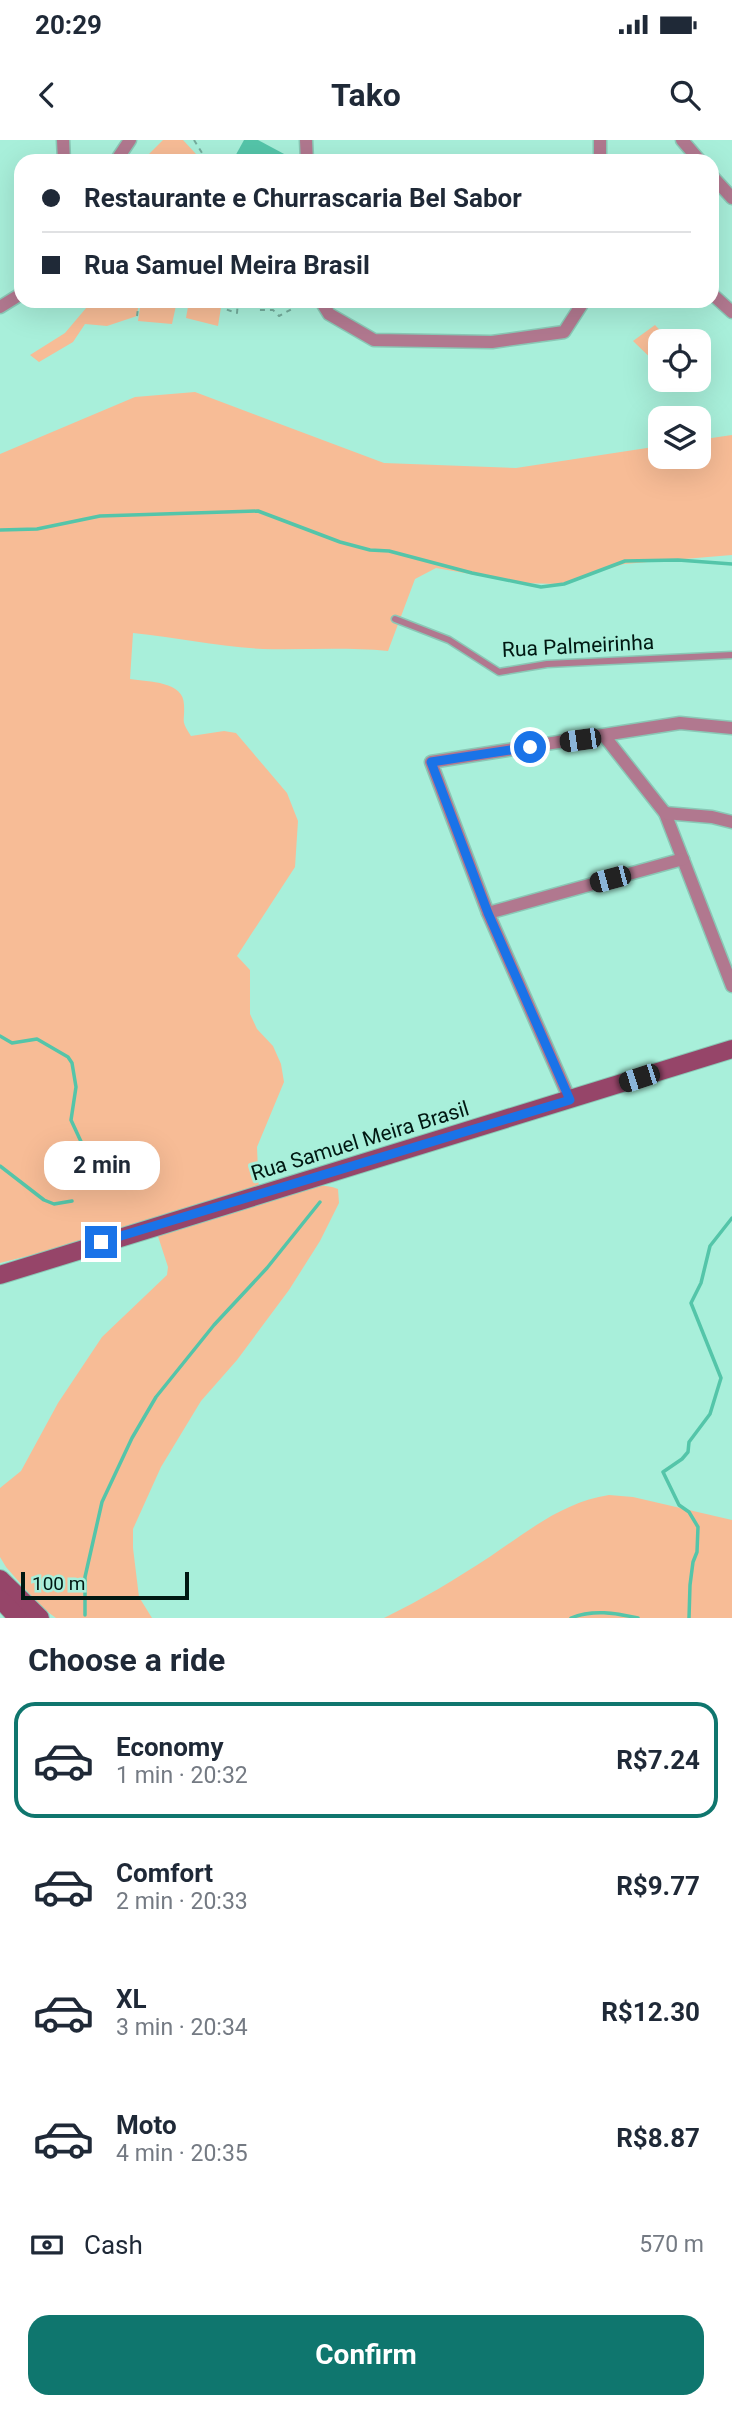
<!DOCTYPE html>
<meta charset="utf-8">
<style>
:root{--surface:#fff;--page:#f2f2f3;--text:#1f2937;--muted:#747a83;--line:#e0e1e3;--accent:#0f766e}
body{margin:0;font-family:Roboto,sans-serif;background:var(--page);color:var(--text);height:100vh;display:flex;flex-direction:column;font-size:26px;white-space:nowrap}
*{box-sizing:border-box;margin:0}
p{font-size:23px;color:var(--muted)}
.icon{flex:none;width:38px;height:38px;fill:none;stroke:currentColor;stroke-width:2;stroke-linecap:round;stroke-linejoin:round}
.map{position:relative;height:1478px;overflow:hidden}
.panel{display:flex;flex-direction:column;background:var(--surface);flex:1}
.panel>*{flex:none}
.guide{position:absolute;left:14px;top:14px;width:705px;height:154px;border-radius:21px;box-shadow:0 7px 28px #0002;display:grid;align-content:center;height:154px;padding:0 28px;background:var(--surface)}
.controls{position:absolute;left:648px;top:189px;display:grid;gap:14px}
.controls a{display:grid;place-items:center;width:63px;height:63px;border-radius:14px;background:var(--surface);box-shadow:0 7px 28px #0002;font-size:35px}
.scale{position:absolute;left:21px;bottom:18px;width:168px;box-sizing:border-box;padding-left:7px;border:4px solid #001812;border-top:0;font-size:19px;line-height:24px;white-space:nowrap;color:#001812;-webkit-text-stroke:5px #a8efda;paint-order:stroke}
.end{position:absolute;width:32px;height:32px;margin:-16px;border:9px solid #1a73e8;background:#fff;box-shadow:0 0 0 4px #fff}
.from{border-radius:50%}
.bubble{position:absolute;height:49px;border-radius:21px;background:var(--surface);box-shadow:0 7px 28px #0002;font-size:23px;font-weight:700;line-height:49px;text-align:center}
.car{position:absolute;width:21px;height:42px;margin:-21px -10px;border-radius:9px;box-shadow:0 0 5px 2px #0007;background:linear-gradient(#222 24%,#8ab4d8 0 40%,#222 0 76%,#8ab4d8 0 86%,#222 0)}
.guide b{display:flex;align-items:center;gap:24px;height:66px;font-size:26px}
.guide b+b{border-top:2px solid var(--line)}
.guide i{width:18px;height:18px;background:var(--text)}
ul{padding:0;list-style:none}
li{display:flex;align-items:center;gap:21px;height:116px;margin:0 14px 10px;padding:0 14px;border:4px solid transparent;border-radius:21px}
li div{flex:1}
li b{display:block;font-size:26px}
li em{font-style:normal;font-weight:700}
li.selected{border-color:var(--accent)}
li>.icon{width:63px;height:63px;stroke-width:1.5}
h2{padding:0 28px;font-size:32px;line-height:84px}
.pay{display:flex;align-items:center;gap:18px;height:77px;padding:0 28px;font-size:26px}
.pay p{margin-inline-start:auto}
.action{display:flex;gap:14px;margin-top:auto;padding:14px 28px}
.action a{flex:1;height:80px;border-radius:21px;background:var(--accent);color:#fff;font-size:28px;font-weight:700;line-height:80px;text-align:center}
.status{display:flex;justify-content:space-between;align-items:center;height:49px;padding:0 35px;background:var(--surface);direction:ltr}
.status svg{height:19px;fill:currentColor}
header{display:flex;justify-content:space-between;align-items:center;height:91px;padding:0 28px;background:var(--surface);font-size:32px;font-weight:700}
.map>svg:first-child{display:block}
</style>
<div class="status"><b>20:29</b><svg viewBox="0 0 49 12"><path d="M0 12V9h3v3zM5 12V6h3v6zM10 12V3h3v9zM15 12V0h3v12zM26 1h20v11H26zM47 4h2v5h-2z"/></svg></div>
<header><svg class="icon" aria-label="back" viewBox="0 0 24 24"><path d="M15 5l-7 7 7 7"/></svg>Tako<svg class="icon" aria-label="search" viewBox="0 0 24 24"><circle cx="10" cy="10" r="6"/><path d="M15 15l6 6"/></svg></header>
<div class="map">
<svg width="732" height="1478" viewBox="0 0 732 1478">
<rect width="100%" height="100%" fill="#a8efda"/>
<!-- green -->
<g fill="#f7bc96">
<polygon points="163,0 183,0 196,14 188,21 142,21"/>
<polygon points="92,161 139,161 137,176 107,186 85,184 73,202 39,222 30,215 65,193"/>
<polygon points="141,161 177,161 172,184 138,181"/>
<polygon points="189,161 222,161 218,186 186,178"/>
<polygon points="655,185 670,201 660,201 660,227 633,201"/>
<path d="M195 252 384 323 516 328 660 306V317H698V300L732 295V415L624 424 559 444 521 443 436 428 415 439 388 511C346 507 304 510 263 509 219 507 176 497 133 493L130 539C149 542 184 541 184 565 185 583 180 579 191 596L224 591 236 593 287 653 298 681 295 727 237 816 250 830V874L257 889 273 906 281 924 284 942 257 1007 259 1054C283 1051 315 1040 338 1049L339 1063 320 1101 289 1150 237 1220 201 1261 161 1327 133 1389V1408L139 1457 152 1478H56L41 1467 6 1427 0 1417V1348L21 1331 58 1263 102 1197 167 1135 168 1127 154 1084 0 1123V314L135 257Z"/>
<path d="M609 1355 633 1357 732 1380V1478H384C421 1460 456 1439 491 1416 528 1391 563 1362 609 1355Z"/>
</g>
<!-- water -->
<polygon fill="#54c5a9" points="244,0 258,0 286,15 284,21 233,20"/>
<g fill="none" stroke-linecap="round" stroke-linejoin="round">
<!-- stream -->
<g stroke="#54c5a9" stroke-width="3.5">
<polyline points="0,390 37,389 100,376 258,371 340,402 370,410 389,411 472,433 541,447 564,444 625,421 678,420 732,424"/>
<polyline points="0,896 12,903 37,899 68,917 72,923 76,947 71,980 96,1034"/>
<polyline points="0,1026 44,1060 54,1064 72,1061"/>
<polyline points="85,1475 85,1437 102,1362 132,1298 156,1257 214,1185 267,1128 320,1062"/>
<path d="M571 1478C593 1469 615 1473 638 1478"/>
<polyline points="689,1478 690,1445 693,1422 697,1412 698,1387 689,1372 679,1365 663,1332 682,1319 688,1312 689,1302 710,1274 721,1238 691,1163 701,1143 710,1106 732,1078"/>
</g>
<!-- lane casing -->
<g stroke="#8ac8b6" stroke-width="9">
<polyline id="lane" points="395,479 449,500 499,532 547,524 732,515"/>
</g>
<!-- street casing -->
<g stroke="#8ac8b6" stroke-width="15">
<g id="street">
<polyline points="63,0 64,21"/>
<polyline points="306,0 307,21"/>
<polyline points="682,0 700,21"/>
<polyline points="116,21 130,0"/>
<polyline points="600,21 600,0"/>
<polyline points="712,36 732,58"/>
<polyline points="712,154 732,172"/>
<polyline points="321,161 329,174 374,200 492,202 564,192 584,161"/>
<polyline points="0,167 21,154"/>
<polyline points="605,597 665,673 732,846"/>
<polyline points="665,673 712,677 732,682"/>
<polyline points="488,773 683,719"/>
<polyline points="570,960 488,773 431,622 680,583 732,588"/>
</g>
</g>
<!-- secondary casing -->
<g stroke="#8ac8b6" stroke-width="20">
<g id="secondary">
<polyline points="0,1135 732,909"/>
<polyline points="0,1439 40,1478"/>
<polyline points="0,1459 18,1478"/>
</g>
</g>
<!-- path -->
<g stroke="#74ac9c" stroke-width="2" stroke-dasharray="5 5" stroke-linecap="butt">
<polyline points="194,0 207,21"/>
<polyline points="226,161 225,169 237,173 238,161"/>
<polyline points="258,161 259,170 273,170 279,176 301,164"/>
<polyline points="137,176 139,161"/>
</g>
<!-- lane -->
<use href="#lane" stroke="#b1788f" stroke-width="6"/>
<!-- street -->
<use href="#street" stroke="#b1788f" stroke-width="12"/>
<!-- secondary -->
<use href="#secondary" stroke="#964569" stroke-width="18"/>
</g>
<g fill="none" stroke-linecap="round" stroke-linejoin="round">
<!-- route -->
<polyline stroke="#1a73e8" stroke-width="9" points="101,1102 570,960 488,773 431,622 530,607"/>
</g>
<g text-anchor="middle" stroke-width="6" stroke-linejoin="round" paint-order="stroke">
<!-- street labels -->
<g font-size="21" fill="#001812" stroke="#a8efda">
<text transform="translate(578 506) rotate(-3)" y="7">Rua Palmeirinha</text>
<text transform="translate(360 1001) rotate(-17)" y="7">Rua Samuel Meira Brasil</text>
</g>
</g>
</svg>
<div class="controls">
<a><svg class="icon" aria-label="locate" viewBox="0 0 24 24"><circle cx="12" cy="12" r="6"/><path d="M12 2v4M12 18v4M2 12h4M18 12h4"/></svg></a>
<a><svg class="icon" aria-label="layers" viewBox="0 0 24 24"><path d="M12 4l9 5-9 5-9-5zM3 14l9 5 9-5"/></svg></a>
</div>
<div class="scale">100 m</div>
<i class="end from" style="left:530px;top:607px"></i>
<i class="end" style="left:101px;top:1102px"></i>
<div class="bubble" style="left:44px;top:1001px;width:116px">2 min</div>
<i class="car" style="left:580px;top:600px;rotate:262deg"></i>
<i class="car" style="left:610px;top:739px;rotate:255deg"></i>
<i class="car" style="left:639px;top:938px;rotate:252deg"></i>
<div class="guide">
<b><i class="from"></i>Restaurante e Churrascaria Bel Sabor</b>
<b><i></i>Rua Samuel Meira Brasil</b>
</div>
</div>
<section class="panel">
<h2>Choose a ride</h2>
<ul>
<li class="selected"><svg class="icon" aria-label="car" viewBox="0 0 24 24"><path d="M5 17H2v-5l4-1 3-4h7l3 4 3 1v5h-3M9 17h6M6 11h13"/><circle cx="7" cy="17" r="2"/><circle cx="17" cy="17" r="2"/></svg><div><b>Economy</b><p>1 min · 20:32</p></div><em>R$7.24</em></li>
<li><svg class="icon" aria-label="car" viewBox="0 0 24 24"><path d="M5 17H2v-5l4-1 3-4h7l3 4 3 1v5h-3M9 17h6M6 11h13"/><circle cx="7" cy="17" r="2"/><circle cx="17" cy="17" r="2"/></svg><div><b>Comfort</b><p>2 min · 20:33</p></div><em>R$9.77</em></li>
<li><svg class="icon" aria-label="car" viewBox="0 0 24 24"><path d="M5 17H2v-5l4-1 3-4h7l3 4 3 1v5h-3M9 17h6M6 11h13"/><circle cx="7" cy="17" r="2"/><circle cx="17" cy="17" r="2"/></svg><div><b>XL</b><p>3 min · 20:34</p></div><em>R$12.30</em></li>
<li><svg class="icon" aria-label="car" viewBox="0 0 24 24"><path d="M5 17H2v-5l4-1 3-4h7l3 4 3 1v5h-3M9 17h6M6 11h13"/><circle cx="7" cy="17" r="2"/><circle cx="17" cy="17" r="2"/></svg><div><b>Moto</b><p>4 min · 20:35</p></div><em>R$8.87</em></li>
</ul>
<div class="pay"><svg class="icon" aria-label="cash" viewBox="0 0 24 24"><path d="M3 7h18v10H3z"/><circle cx="12" cy="12" r="2"/></svg>Cash<p>570 m</p></div>
<div class="action"><a>Confirm</a></div>
</section>
